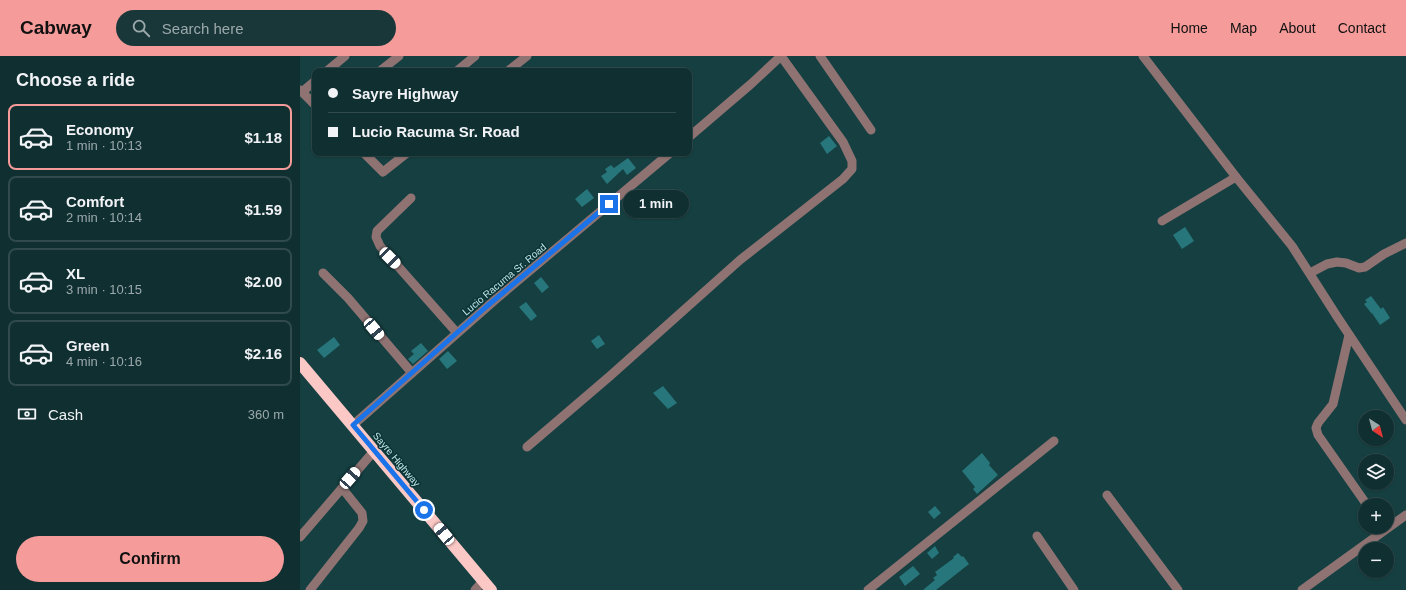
<!DOCTYPE html>
<meta charset="utf-8">
<style>
:root{--surface:#102f31;--page:#193739;--text:#f1f3f6;--muted:#9ca9ab;--line:#304a4d;--accent:#f59b9a}
body{margin:0;font-family:Helvetica,sans-serif;background:var(--page);color:var(--text);height:100vh;display:flex;flex-direction:column;font-size:15px;white-space:nowrap}
*{box-sizing:border-box;margin:0}
p{font-size:13px;color:var(--muted)}
.icon{flex:none;width:22px;height:22px;fill:none;stroke:currentColor;stroke-width:2;stroke-linecap:round;stroke-linejoin:round}
.map{position:relative;flex:1;overflow:hidden}
.details{display:flex;flex-direction:column;background:var(--surface);width:300px}
.details>*{flex:none}
.top-card{position:absolute;left:12px;top:12px;width:380px;height:88px;border-radius:8px;box-shadow:0 1px 3px #0004,0 0 0 1px var(--line);display:grid;align-content:center;height:88px;padding:0 16px;background:var(--surface)}
.needle{width:26px;rotate:144deg}
.buttons{position:absolute;left:1058px;top:354px;display:grid;gap:8px}
.buttons a{display:grid;place-items:center;width:36px;height:36px;border-radius:50%;background:var(--surface);box-shadow:0 1px 3px #0004,0 0 0 1px var(--line);font-size:20px}
.end{position:absolute;width:18px;height:18px;margin:-9px;border:5px solid #1a73e8;background:#fff;box-shadow:0 0 0 2px #fff}
.from{border-radius:50%}
.bubble{position:absolute;height:28px;border-radius:14px;background:var(--surface);box-shadow:0 1px 3px #0004,0 0 0 1px var(--line);font-size:13px;font-weight:700;line-height:28px;text-align:center}
.car{position:absolute;width:12px;height:24px;margin:-12px -6px;border-radius:5px;box-shadow:0 0 3px 1px #0007;background:linear-gradient(#fff 24%,#345 0 40%,#fff 0 76%,#345 0 86%,#fff 0)}
.top-card b{display:flex;align-items:center;gap:14px;height:38px;font-size:15px}
.top-card b+b{border-top:1px solid var(--line)}
.top-card i{width:10px;height:10px;background:var(--text)}
ul{padding:0;list-style:none}
li{display:flex;align-items:center;gap:12px;height:66px;margin:0 8px 6px;padding:0 8px;border:2px solid var(--line);border-radius:8px}
li div{flex:1}
li b{display:block;font-size:15px}
li em{font-style:normal;font-weight:700}
li.current{border-color:var(--accent)}
li>.icon{width:36px;height:36px;stroke-width:1.5}
h2{padding:0 16px;font-size:18px;line-height:48px}
.pay{display:flex;align-items:center;gap:10px;height:44px;padding:0 16px;font-size:15px}
.pay p{margin-inline-start:auto}
.button{display:flex;gap:8px;margin-top:auto;padding:8px 16px}
.button a{flex:1;height:46px;border-radius:24px;background:var(--accent);color:#111;font-size:16px;font-weight:700;line-height:46px;text-align:center}
header{display:flex;align-items:center;gap:24px;box-sizing:border-box;height:56px;padding:0 20px;background:var(--accent);color:#111}
header strong{font-size:19px}
nav{display:flex;gap:22px;margin-inline-start:auto;font-size:14px}
.search{width:280px;height:36px;background:var(--page);display:flex;align-items:center;gap:10px;box-sizing:border-box;padding:0 14px;border-radius:22px;color:var(--muted);font-size:15px}
main{display:flex;flex:1;min-height:0}
.map>svg:first-child{display:block}
</style>
<header>
<strong>Cabway</strong>
<div class="search"><svg class="icon" aria-label="search" viewBox="0 0 24 24"><circle cx="10" cy="10" r="6"/><path d="M15 15l6 6"/></svg>Search here</div>
<nav><a>Home</a><a>Map</a><a>About</a><a>Contact</a></nav>
</header>
<main>
<section class="details">
<h2>Choose a ride</h2>
<ul>
<li class="current"><svg class="icon" aria-label="car" viewBox="0 0 24 24"><path d="M5 17H2v-5l4-1 3-4h7l3 4 3 1v5h-3M9 17h6M6 11h13"/><circle cx="7" cy="17" r="2"/><circle cx="17" cy="17" r="2"/></svg><div><b>Economy</b><p>1 min · 10:13</p></div><em>$1.18</em></li>
<li><svg class="icon" aria-label="car" viewBox="0 0 24 24"><path d="M5 17H2v-5l4-1 3-4h7l3 4 3 1v5h-3M9 17h6M6 11h13"/><circle cx="7" cy="17" r="2"/><circle cx="17" cy="17" r="2"/></svg><div><b>Comfort</b><p>2 min · 10:14</p></div><em>$1.59</em></li>
<li><svg class="icon" aria-label="car" viewBox="0 0 24 24"><path d="M5 17H2v-5l4-1 3-4h7l3 4 3 1v5h-3M9 17h6M6 11h13"/><circle cx="7" cy="17" r="2"/><circle cx="17" cy="17" r="2"/></svg><div><b>XL</b><p>3 min · 10:15</p></div><em>$2.00</em></li>
<li><svg class="icon" aria-label="car" viewBox="0 0 24 24"><path d="M5 17H2v-5l4-1 3-4h7l3 4 3 1v5h-3M9 17h6M6 11h13"/><circle cx="7" cy="17" r="2"/><circle cx="17" cy="17" r="2"/></svg><div><b>Green</b><p>4 min · 10:16</p></div><em>$2.16</em></li>
</ul>
<div class="pay"><svg class="icon" aria-label="cash" viewBox="0 0 24 24"><path d="M3 7h18v10H3z"/><circle cx="12" cy="12" r="2"/></svg>Cash<p>360 m</p></div>
<div class="button"><a>Confirm</a></div>
</section>
<div class="map">
<svg width="1106" height="534" viewBox="0 0 1106 534">
<rect width="100%" height="100%" fill="#163f41"/>
<!-- building -->
<g fill="#27767b">
<polygon points="529,80 537,90 527,98 520,87"/>
<polygon points="328,102 336,112 327,119 323,113 307,128 301,120 307,116 305,113 311,109 314,112"/>
<polygon points="287,133 294,142 282,151 275,143"/>
<polygon points="885,171 894,185 882,193 873,179"/>
<polygon points="241,221 249,231 242,237 234,227"/>
<polygon points="1071,240 1081,253 1083,251 1090,262 1080,269 1072,257 1072,258 1064,248 1067,246 1065,244"/>
<polygon points="226,246 237,260 231,265 219,251"/>
<polygon points="299,279 305,288 297,293 291,285"/>
<polygon points="34,281 40,289 24,302 17,294"/>
<polygon points="121,287 128,295 113,308 108,303 114,298 111,295"/>
<polygon points="148,295 157,305 147,313 139,303"/>
<polygon points="363,330 377,347 368,353 353,337"/>
<polygon points="682,397 690,407 689,409 698,419 677,438 673,433 675,431 662,415"/>
<polygon points="635,450 641,457 634,463 628,456"/>
<polygon points="635,490 639,497 632,503 627,497"/>
<polygon points="658,497 662,501 663,500 669,508 636,534 623,534 635,524 633,522 637,519 635,516 654,502 653,501"/>
<polygon points="613,510 620,518 605,530 599,521"/>
</g>
<g fill="none" stroke-linecap="round" stroke-linejoin="round">
<!-- minor -->
<g stroke="#8e7372" stroke-width="9">
<polyline points="520,0 571,74"/>
<polyline points="843,0 936,121 992,190 1038,262 1106,364"/>
<polyline points="27,15 45,0"/>
<polyline points="80,15 99,0"/>
<polyline points="157,15 175,0"/>
<polyline points="208,15 227,0"/>
<polyline points="0,34 15,49"/>
<polyline points="2,36 15,25"/>
<polyline points="389,81 451,28 481,0"/>
<polyline points="64,97 83,116 107,97"/>
<polyline points="111,142 77,175 76,181 80,190 157,277"/>
<polyline points="862,165 936,121"/>
<polyline points="23,217 48,242 112,317"/>
<polyline points="1010,217 1027,208 1037,206 1046,207 1059,212 1065,211 1084,198 1106,187"/>
<polyline points="1049,279 1033,348 1018,367 1016,372 1018,379 1067,449"/>
<polyline points="53,369 196,243 370,97"/>
<polyline points="227,391 310,320 440,204 543,123 552,113 552,105 543,86 481,0"/>
<polyline points="807,439 878,534"/>
<polyline points="737,480 774,534"/>
<polyline points="0,481 74,395"/>
<polyline points="10,534 59,472 63,465 62,457 42,432"/>
<polyline points="175,534 183,525"/>
<polyline points="568,534 754,385"/>
<polyline points="1002,534 1106,459"/>
</g>
<!-- highway -->
<polyline stroke="#fcc8c6" stroke-width="12" points="0,307 191,534"/>
</g>
<g fill="none" stroke-linecap="round" stroke-linejoin="round">
<!-- route -->
<polyline stroke="#1a73e8" stroke-width="5" points="124,454 53,369 186,251 309,148"/>
</g>
<g text-anchor="middle" stroke-width="3" stroke-linejoin="round" paint-order="stroke">
<!-- street labels -->
<g font-size="10" fill="#c3e7e9" stroke="#0a3437">
<text transform="translate(204 223) rotate(-40)" y="4">Lucio Racuma Sr. Road</text>
<text transform="translate(97 403) rotate(50)" y="4">Sayre Highway</text>
</g>
</g>
</svg>
<div class="buttons">
<a><svg class="needle" viewBox="-14 -14 28 28"><path d="M0-13l5 13h-10z" fill="#e53935"/><path d="M0 13l5-13h-10z" fill="#9ca9ab"/></svg></a>
<a><svg class="icon" aria-label="layers" viewBox="0 0 24 24"><path d="M12 4l9 5-9 5-9-5zM3 14l9 5 9-5"/></svg></a>
<a>+</a>
<a>−</a>
</div>
<i class="end from" style="left:124px;top:454px"></i>
<i class="end" style="left:309px;top:148px"></i>
<div class="bubble" style="left:323px;top:134px;width:66px">1 min</div>
<i class="car" style="left:90px;top:202px;rotate:135deg"></i>
<i class="car" style="left:74px;top:273px;rotate:140deg"></i>
<i class="car" style="left:50px;top:422px;rotate:41deg"></i>
<i class="car" style="left:144px;top:478px;rotate:320deg"></i>
<div class="top-card">
<b><i class="from"></i>Sayre Highway</b>
<b><i></i>Lucio Racuma Sr. Road</b>
</div>
</div>
</main>
